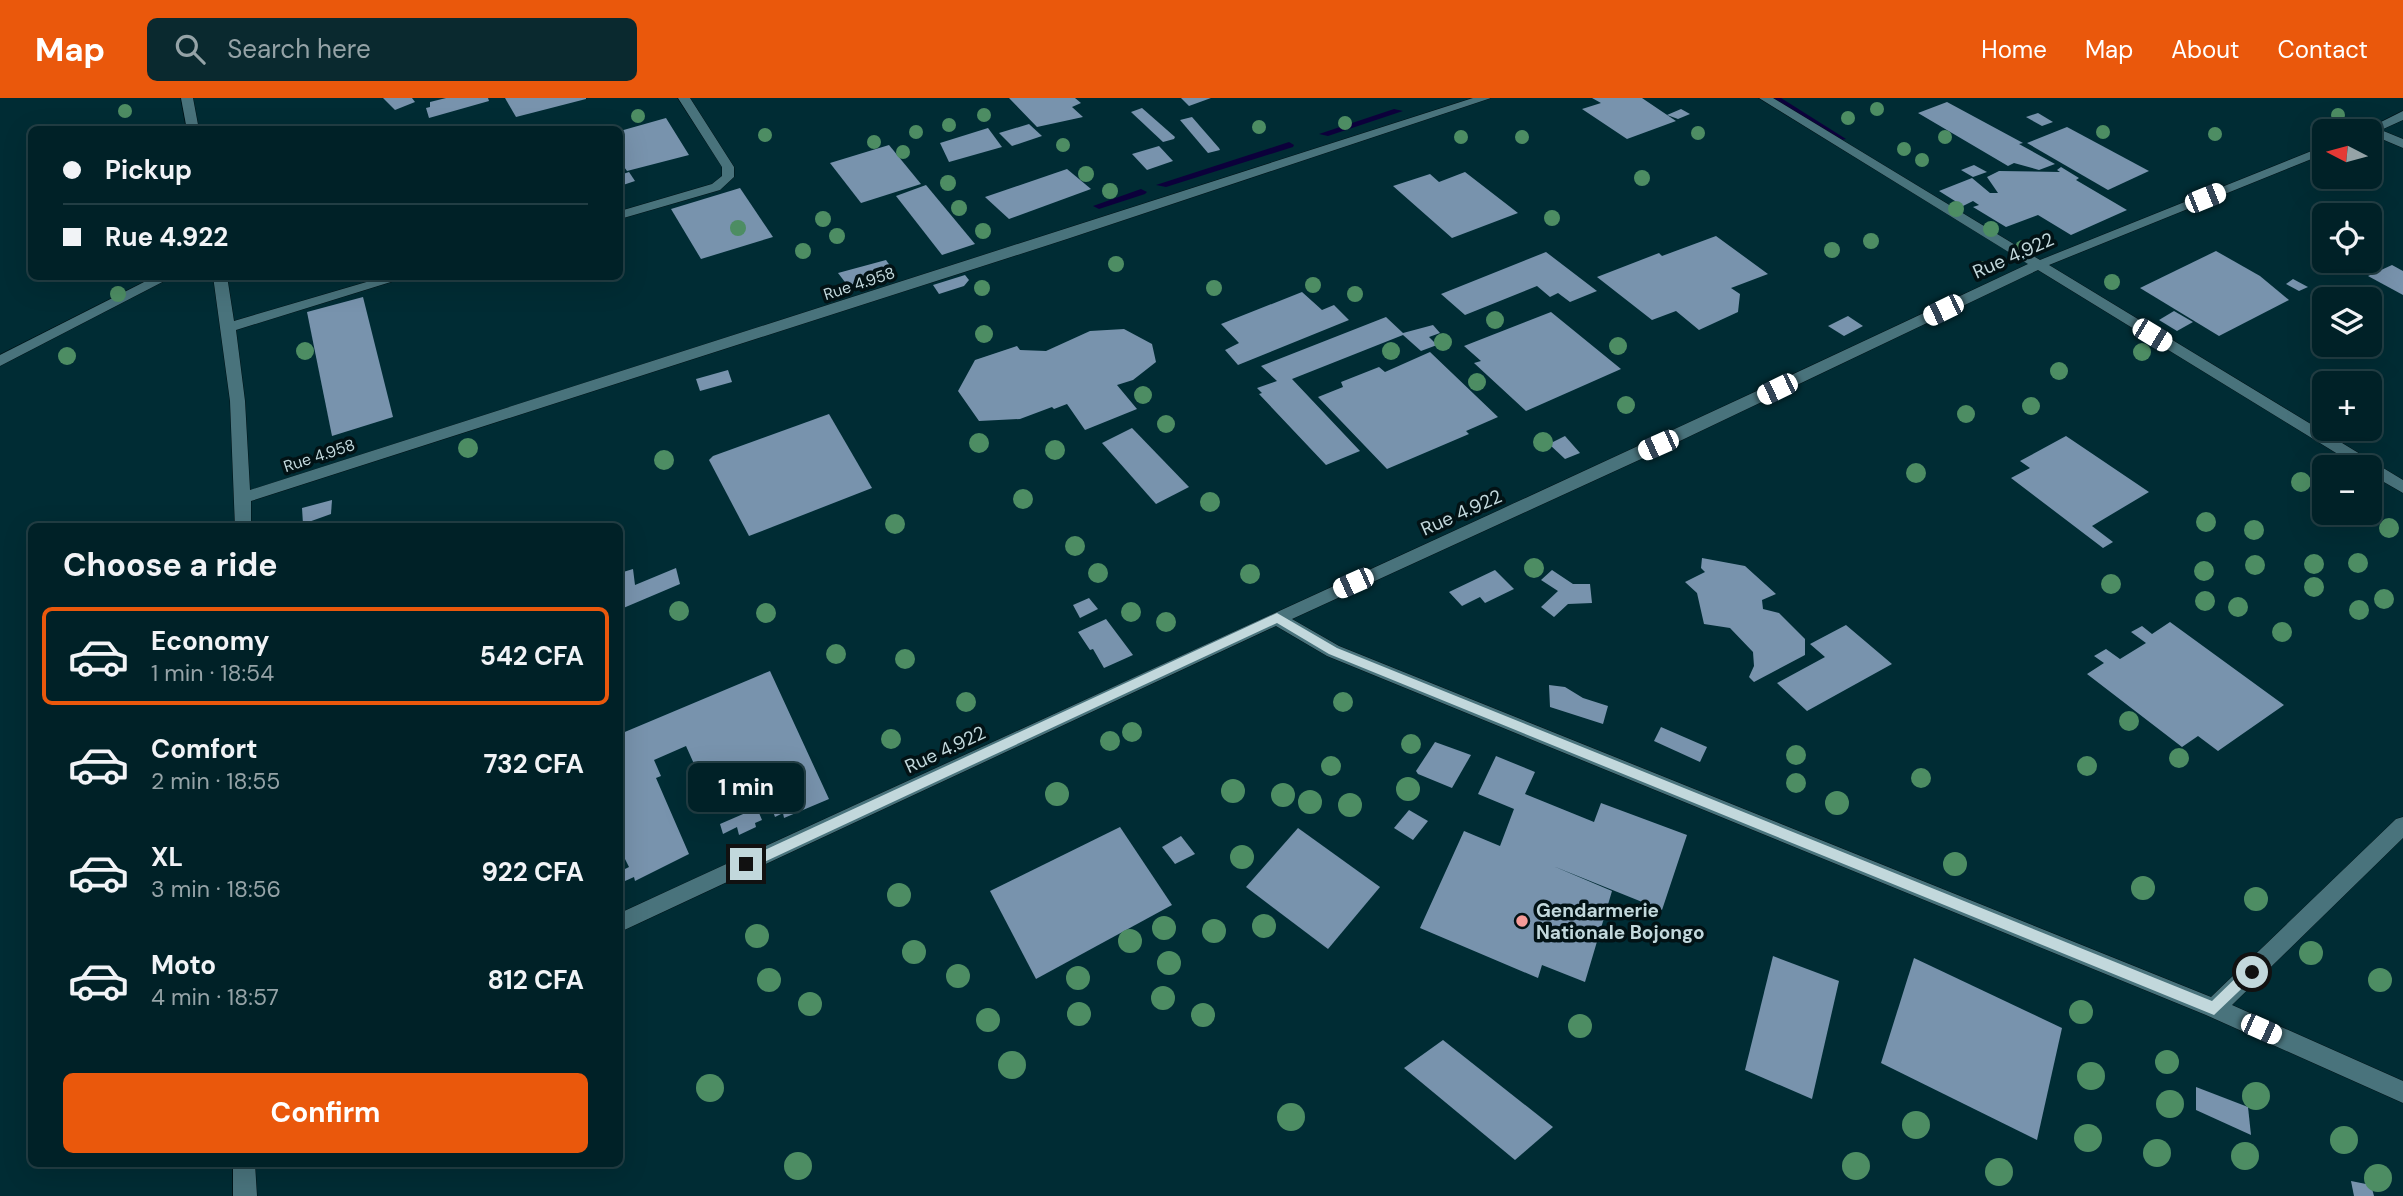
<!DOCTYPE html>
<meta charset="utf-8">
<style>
:root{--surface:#002127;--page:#0a292f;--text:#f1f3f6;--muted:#95a3a7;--line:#223e44;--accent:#ea580c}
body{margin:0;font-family:"DM Sans",sans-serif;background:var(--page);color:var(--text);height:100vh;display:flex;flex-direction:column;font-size:26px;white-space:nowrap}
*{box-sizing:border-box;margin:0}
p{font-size:23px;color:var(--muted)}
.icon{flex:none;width:38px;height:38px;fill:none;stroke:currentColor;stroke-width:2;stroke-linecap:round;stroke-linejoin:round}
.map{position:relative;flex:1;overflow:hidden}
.details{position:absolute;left:28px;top:425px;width:595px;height:644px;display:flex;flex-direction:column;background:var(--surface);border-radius:10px;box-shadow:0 7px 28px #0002,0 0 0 2px var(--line)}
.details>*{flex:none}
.banner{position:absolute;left:28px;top:28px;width:595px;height:154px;border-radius:10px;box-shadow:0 7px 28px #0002,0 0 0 2px var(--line);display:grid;align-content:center;height:154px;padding:0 35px;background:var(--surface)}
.needle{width:46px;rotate:276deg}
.buttons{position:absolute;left:2312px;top:21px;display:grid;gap:14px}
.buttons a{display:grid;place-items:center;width:70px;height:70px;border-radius:10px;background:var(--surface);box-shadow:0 7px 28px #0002,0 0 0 2px var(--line);font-size:35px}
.end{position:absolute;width:32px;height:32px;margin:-16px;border:9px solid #c2d8dc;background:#111;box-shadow:0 0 0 4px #111}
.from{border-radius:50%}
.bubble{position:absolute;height:49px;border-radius:10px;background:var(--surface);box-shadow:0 7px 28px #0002,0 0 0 2px var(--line);font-size:23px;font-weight:700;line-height:49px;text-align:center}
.car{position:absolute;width:21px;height:42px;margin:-21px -10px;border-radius:9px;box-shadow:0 0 5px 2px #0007;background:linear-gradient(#fff 24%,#345 0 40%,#fff 0 76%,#345 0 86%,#fff 0)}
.banner b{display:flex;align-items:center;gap:24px;height:66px;font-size:26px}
.banner b+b{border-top:2px solid var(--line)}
.banner i{width:18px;height:18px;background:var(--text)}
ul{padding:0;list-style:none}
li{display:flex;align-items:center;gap:21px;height:98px;margin:0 14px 10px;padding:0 21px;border:4px solid transparent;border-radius:10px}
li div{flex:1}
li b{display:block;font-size:26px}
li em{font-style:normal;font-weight:700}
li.active{border-color:var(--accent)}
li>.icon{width:63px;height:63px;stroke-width:1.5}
h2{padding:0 35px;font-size:32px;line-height:84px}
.button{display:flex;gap:14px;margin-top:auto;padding:14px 35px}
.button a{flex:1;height:80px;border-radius:10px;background:var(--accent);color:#fff;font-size:28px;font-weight:700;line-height:80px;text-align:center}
header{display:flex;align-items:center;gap:42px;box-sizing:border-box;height:98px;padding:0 35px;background:var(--accent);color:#fff}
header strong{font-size:33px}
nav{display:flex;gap:38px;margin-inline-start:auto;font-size:24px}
.search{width:490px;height:63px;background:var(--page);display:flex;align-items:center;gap:18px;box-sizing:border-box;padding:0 24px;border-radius:10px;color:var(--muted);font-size:26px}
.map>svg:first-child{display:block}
</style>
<header>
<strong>Map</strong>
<div class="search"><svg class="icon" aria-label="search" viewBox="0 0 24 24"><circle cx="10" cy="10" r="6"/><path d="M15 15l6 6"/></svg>Search here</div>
<nav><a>Home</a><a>Map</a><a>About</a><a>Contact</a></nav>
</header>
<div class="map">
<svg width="2403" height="1098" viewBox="0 0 2403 1098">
<rect width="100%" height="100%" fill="#002c34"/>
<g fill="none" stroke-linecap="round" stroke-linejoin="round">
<!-- stream -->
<g fill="#0c003b" fill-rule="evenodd">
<polygon points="1769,0 1781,0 1846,41 1837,43"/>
<polygon points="1394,11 1403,13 1328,38 1319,36"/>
<polygon points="1289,44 1294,47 1293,49 1166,89 1156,87"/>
<polygon points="1141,91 1147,94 1145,96 1099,111 1093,108"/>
</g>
</g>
<!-- building -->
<g fill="#7893ad">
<polygon points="383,0 412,0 415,4 395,12"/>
<polygon points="446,0 488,0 489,3 429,20 426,10 430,9 430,4"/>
<polygon points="505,0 586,0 586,1 516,19"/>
<polygon points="1009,0 1075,0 1081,5 1072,9 1083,19 1037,29"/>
<polygon points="1181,0 1211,0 1189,8"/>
<polygon points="1592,0 1642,0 1676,23 1627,41 1582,11 1601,5"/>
<polygon points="1947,4 2023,45 2019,46 2055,66 2039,72 2014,65 2008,68 1918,15"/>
<polygon points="1142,10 1175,39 1174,41 1163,44 1131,14"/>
<polygon points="1681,11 1690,16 1678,21 1667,17"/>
<polygon points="2038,15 2053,24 2042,28 2026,19"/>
<polygon points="1192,19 1219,50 1220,52 1208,55 1180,22"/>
<polygon points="666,20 689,57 627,73 622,66 620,67 620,33"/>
<polygon points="1029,26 1042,38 1012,48 999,35"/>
<polygon points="2067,29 2149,73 2108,92 2027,45"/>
<polygon points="988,30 1002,49 949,64 940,45"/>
<polygon points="889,47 921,86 861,105 830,65"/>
<polygon points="1159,48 1173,63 1147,72 1132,56"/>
<polygon points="1974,67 1987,74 1973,79 1961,72"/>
<polygon points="2061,69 2079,80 2076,82 2127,112 2071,137 2038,117 2006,129 1973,109 1979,107 1973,103 1963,108 1939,93 1972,80 1990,95 1998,95 1987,79 1999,73 2060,74 2057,72"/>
<polygon points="1067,71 1091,91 1009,121 985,99"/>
<polygon points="629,74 635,83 620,88 620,77"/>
<polygon points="1465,74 1518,115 1452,140 1393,88 1430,76 1439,84"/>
<polygon points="926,87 975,146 942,157 896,98"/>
<polygon points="740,90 773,139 701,161 671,111"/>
<polygon points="1716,138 1768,176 1731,190 1740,196 1738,214 1699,232 1676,213 1652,222 1597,179 1659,155 1662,158"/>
<polygon points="2216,153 2260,178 2289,202 2219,238 2140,190"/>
<polygon points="1546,154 1597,193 1570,204 1558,195 1550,199 1537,188 1465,217 1441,196"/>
<polygon points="886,162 893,172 848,188 838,175"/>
<polygon points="2392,167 2403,173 2403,197 2368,178"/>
<polygon points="965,177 969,182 964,188 939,196 933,187"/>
<polygon points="2293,181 2308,189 2299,193 2286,186"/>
<polygon points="1302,194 1322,212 1334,207 1349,222 1238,267 1225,252 1239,245 1221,226"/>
<polygon points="363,199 393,319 332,338 307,214"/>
<polygon points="2174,213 2193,224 2177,233 2159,222"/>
<polygon points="1551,214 1621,271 1526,313 1474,265 1481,263 1464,248"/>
<polygon points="1848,218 1863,228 1844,238 1828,228"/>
<polygon points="1386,219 1403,235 1433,227 1440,235 1429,239 1437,247 1421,253 1403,237 1292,281 1360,353 1326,367 1259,296 1262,295 1257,290 1277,283 1261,268"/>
<polygon points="1124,231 1152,246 1156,264 1133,282 1117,287 1137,311 1085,332 1067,306 1054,311 1052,309 1020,321 979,323 958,293 975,262 1017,248 1020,252 1046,253 1090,233"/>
<polygon points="1430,254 1498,319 1466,333 1469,336 1387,371 1318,299 1343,289 1341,284 1379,269 1385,274"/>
<polygon points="728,272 732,284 700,293 696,281"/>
<polygon points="829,316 872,390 749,438 709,362 713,358"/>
<polygon points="1132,330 1189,389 1156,406 1102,345"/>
<polygon points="1565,338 1580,355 1565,361 1549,346"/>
<polygon points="2066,338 2149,394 2092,428 2113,444 2103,450 2011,380 2030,370 2020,363"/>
<polygon points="332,402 331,416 303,426 302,410"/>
<polygon points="1702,460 1745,468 1776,496 1762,502 1763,511 1779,515 1805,541 1805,557 1754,584 1749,579 1754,568 1753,554 1730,530 1704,526 1697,495 1685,484 1705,474 1701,470"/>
<polygon points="676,470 680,486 621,511 620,475 633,471 635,487"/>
<polygon points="1495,472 1514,491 1485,505 1480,499 1462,508 1449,494"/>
<polygon points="1552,472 1573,486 1590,486 1592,505 1568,506 1554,519 1541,509 1558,493 1541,482"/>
<polygon points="1089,500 1098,511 1080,520 1073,507"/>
<polygon points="1106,521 1133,557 1104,570 1093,551 1090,552 1078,534"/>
<polygon points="2170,524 2284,607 2218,653 2198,638 2182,649 2087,576 2104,565 2094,558 2106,551 2120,561 2146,545 2131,534 2142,528 2152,536"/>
<polygon points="1846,527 1892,566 1807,613 1777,585 1825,559 1810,546"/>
<polygon points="770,573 829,701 784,720 783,715 775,719 762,683 712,706 686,648 654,662 661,678 656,680 689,756 635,783 634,779 625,783 621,773 629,769 620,751 620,636"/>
<polygon points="1549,587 1565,589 1583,600 1608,608 1603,626 1550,609"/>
<polygon points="1661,629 1707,649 1700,664 1654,643"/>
<polygon points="1435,644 1471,657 1452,690 1418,676 1416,673"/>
<polygon points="1496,658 1535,674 1525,696 1594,724 1601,705 1687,737 1662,812 1553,768 1612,793 1585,884 1542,867 1538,880 1420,830 1464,733 1500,748 1514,711 1478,696"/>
<polygon points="757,710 762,722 755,725 756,729 739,737 737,729 723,736 720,726"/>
<polygon points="1409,712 1428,723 1413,742 1394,730"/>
<polygon points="1120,729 1172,807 1036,881 990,793"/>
<polygon points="1298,730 1380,789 1328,851 1246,789"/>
<polygon points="1181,738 1195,756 1175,766 1162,749"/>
<polygon points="1773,858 1839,883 1812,1001 1745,972"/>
<polygon points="1914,860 2062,930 2037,1042 1881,965"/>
<polygon points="1443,942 1553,1029 1515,1062 1404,970"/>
<polygon points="2196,989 2248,1009 2251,1037 2196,1012"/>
<polygon points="2351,1083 2371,1087 2374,1098 2354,1098"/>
</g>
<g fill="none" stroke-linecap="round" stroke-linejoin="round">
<!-- lane casing -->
<g stroke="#001317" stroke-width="1">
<polygon id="lane" points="156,178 174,178 0,268 0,257"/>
</g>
<!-- street casing -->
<g stroke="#001317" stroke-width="1">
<g id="street">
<polygon points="181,0 193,0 199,32 187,32"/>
<polygon points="678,0 690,0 734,69 734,79 720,92 620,121 620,113 712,86 722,78 722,69"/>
<polygon points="1473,0 1491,0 1067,141 251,403 251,429 235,429 230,303 213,178 227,178 234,223 387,178 410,178 236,232 245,303 250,392"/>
<path d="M1759 0H1773L2040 162 2324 48V56L2049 167 2403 382V395L2370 376V369H2359L2038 172 1663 351 1292 521 1339 548 2211 899 2396 721 2403 719V740L2232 907 2403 983V1005L2206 917 1327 558 1276 528 620 834V815C1089 599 1560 387 2028 166Z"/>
<polygon points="2403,13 2403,22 2381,32 2403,41 2403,50 2370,36 2370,33 2363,33"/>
<polygon points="233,1066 255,1066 257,1098 233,1098"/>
</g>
</g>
<!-- lane -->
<use href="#lane" fill="#49737c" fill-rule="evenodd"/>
<!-- street -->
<use href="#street" fill="#49737c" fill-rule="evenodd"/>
</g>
<!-- trees -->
<g fill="#4d8d63">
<circle cx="1877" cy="11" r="7"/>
<circle cx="125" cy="13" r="7"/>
<circle cx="984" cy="17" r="7"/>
<circle cx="2338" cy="17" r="7"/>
<circle cx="638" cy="18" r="7"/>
<circle cx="1848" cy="20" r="7"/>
<circle cx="1345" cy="25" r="7"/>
<circle cx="949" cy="27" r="7"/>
<circle cx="1259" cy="29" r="7"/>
<circle cx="916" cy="34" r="7"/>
<circle cx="2103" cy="34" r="7"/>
<circle cx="1698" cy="35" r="7"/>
<circle cx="2215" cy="36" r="7"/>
<circle cx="765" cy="37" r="7"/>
<circle cx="1461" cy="39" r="7"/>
<circle cx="1522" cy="39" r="7"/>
<circle cx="1945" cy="39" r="7"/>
<circle cx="874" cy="44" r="7"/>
<circle cx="1063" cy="47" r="7"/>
<circle cx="1904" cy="51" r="7"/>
<circle cx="903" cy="54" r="7"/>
<circle cx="1922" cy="62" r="7"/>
<circle cx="1086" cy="76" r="8"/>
<circle cx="1642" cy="80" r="8"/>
<circle cx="948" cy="85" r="8"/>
<circle cx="1110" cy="93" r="8"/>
<circle cx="959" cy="110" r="8"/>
<circle cx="1956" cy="111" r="8"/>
<circle cx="1552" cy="120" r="8"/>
<circle cx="823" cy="121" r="8"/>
<circle cx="738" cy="130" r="8"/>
<circle cx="1991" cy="131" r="8"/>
<circle cx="983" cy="133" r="8"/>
<circle cx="837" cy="138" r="8"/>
<circle cx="1871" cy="143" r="8"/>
<circle cx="2023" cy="150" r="8"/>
<circle cx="1832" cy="152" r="8"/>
<circle cx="803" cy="153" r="8"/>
<circle cx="1116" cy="166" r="8"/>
<circle cx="1981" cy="171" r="8"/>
<circle cx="2112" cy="184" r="8"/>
<circle cx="1313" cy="187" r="8"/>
<circle cx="982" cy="190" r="8"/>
<circle cx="1214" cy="190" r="8"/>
<circle cx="118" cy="196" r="8"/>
<circle cx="1355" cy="196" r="8"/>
<circle cx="1495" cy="222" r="9"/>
<circle cx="984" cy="236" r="9"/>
<circle cx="1443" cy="244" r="9"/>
<circle cx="1618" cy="248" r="9"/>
<circle cx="305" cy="253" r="9"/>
<circle cx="1391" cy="253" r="9"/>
<circle cx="2142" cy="254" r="9"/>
<circle cx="67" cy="258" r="9"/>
<circle cx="2059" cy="273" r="9"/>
<circle cx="1477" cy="284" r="9"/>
<circle cx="1143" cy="297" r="9"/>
<circle cx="1626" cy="307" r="9"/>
<circle cx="2031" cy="308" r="9"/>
<circle cx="1966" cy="316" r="9"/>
<circle cx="1166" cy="326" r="9"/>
<circle cx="1543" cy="344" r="10"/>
<circle cx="979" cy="345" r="10"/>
<circle cx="468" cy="350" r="10"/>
<circle cx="1055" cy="352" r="10"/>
<circle cx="664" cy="362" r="10"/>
<circle cx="1916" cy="375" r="10"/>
<circle cx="2301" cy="384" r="10"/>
<circle cx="1023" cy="401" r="10"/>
<circle cx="1210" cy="404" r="10"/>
<circle cx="2206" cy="424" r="10"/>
<circle cx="895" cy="426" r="10"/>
<circle cx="2389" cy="430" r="10"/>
<circle cx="2254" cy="432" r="10"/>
<circle cx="1075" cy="448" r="10"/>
<circle cx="2358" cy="465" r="10"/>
<circle cx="2314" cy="466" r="10"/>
<circle cx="2255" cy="467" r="10"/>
<circle cx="1534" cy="470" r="10"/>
<circle cx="2204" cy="473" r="10"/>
<circle cx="1098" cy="475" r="10"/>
<circle cx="1250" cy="476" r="10"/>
<circle cx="2111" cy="486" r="10"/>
<circle cx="2314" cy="489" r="10"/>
<circle cx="2384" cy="501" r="10"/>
<circle cx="2205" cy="503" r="10"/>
<circle cx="2238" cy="509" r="10"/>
<circle cx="2359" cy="512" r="10"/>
<circle cx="679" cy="513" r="10"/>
<circle cx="1131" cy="514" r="10"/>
<circle cx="766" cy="515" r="10"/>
<circle cx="1166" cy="524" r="10"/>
<circle cx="2282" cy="534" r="10"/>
<circle cx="836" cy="556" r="10"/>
<circle cx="905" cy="561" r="10"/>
<circle cx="966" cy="604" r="10"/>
<circle cx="1343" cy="604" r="10"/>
<circle cx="2129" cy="623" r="10"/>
<circle cx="1132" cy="634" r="10"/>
<circle cx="891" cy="641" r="10"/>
<circle cx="1110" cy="643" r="10"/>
<circle cx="1411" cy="646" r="10"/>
<circle cx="1796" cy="657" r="10"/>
<circle cx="2179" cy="660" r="10"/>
<circle cx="1331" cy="668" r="10"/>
<circle cx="2087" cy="668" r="10"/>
<circle cx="1921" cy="680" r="10"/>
<circle cx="1796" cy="685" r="10"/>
<circle cx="1408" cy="691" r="12"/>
<circle cx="1233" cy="693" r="12"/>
<circle cx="1057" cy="696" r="12"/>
<circle cx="1283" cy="697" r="12"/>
<circle cx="1310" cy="704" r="12"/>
<circle cx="1837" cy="705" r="12"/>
<circle cx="1350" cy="707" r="12"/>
<circle cx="1242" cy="759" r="12"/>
<circle cx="1955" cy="766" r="12"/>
<circle cx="2143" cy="790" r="12"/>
<circle cx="899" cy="797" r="12"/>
<circle cx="2256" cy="801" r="12"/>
<circle cx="1264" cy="828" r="12"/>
<circle cx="1164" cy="830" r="12"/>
<circle cx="1214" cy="833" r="12"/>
<circle cx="757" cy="838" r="12"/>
<circle cx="1130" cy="843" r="12"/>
<circle cx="914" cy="854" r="12"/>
<circle cx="2311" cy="855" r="12"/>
<circle cx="1169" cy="865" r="12"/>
<circle cx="958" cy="878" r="12"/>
<circle cx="1078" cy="880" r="12"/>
<circle cx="769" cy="882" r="12"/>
<circle cx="2380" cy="882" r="12"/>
<circle cx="1163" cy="900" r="12"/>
<circle cx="810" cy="906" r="12"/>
<circle cx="2081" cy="914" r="12"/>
<circle cx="1079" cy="916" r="12"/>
<circle cx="1203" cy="917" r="12"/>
<circle cx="988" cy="922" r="12"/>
<circle cx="1580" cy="928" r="12"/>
<circle cx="2167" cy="964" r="12"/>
<circle cx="1012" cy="967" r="14"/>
<circle cx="2091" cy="978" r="14"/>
<circle cx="710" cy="990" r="14"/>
<circle cx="2256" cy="998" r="14"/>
<circle cx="2170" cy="1006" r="14"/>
<circle cx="1291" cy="1019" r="14"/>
<circle cx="1916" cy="1027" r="14"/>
<circle cx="2088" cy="1040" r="14"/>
<circle cx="2344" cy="1042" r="14"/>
<circle cx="2157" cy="1055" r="14"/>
<circle cx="2245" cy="1058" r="14"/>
<circle cx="798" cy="1068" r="14"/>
<circle cx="1856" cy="1068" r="14"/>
<circle cx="1999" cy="1074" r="14"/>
<circle cx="2378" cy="1080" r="14"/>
</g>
<!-- route -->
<polygon fill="#c2d8dc" points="1277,515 1337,550 2212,903 2247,869 2252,867 2259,874 2214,917 1329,556 1277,525 751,770 741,770 741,763"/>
<!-- markers -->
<circle fill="#f59b98" stroke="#021215" stroke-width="2.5" cx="1522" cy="823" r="7"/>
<g text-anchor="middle" stroke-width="7" stroke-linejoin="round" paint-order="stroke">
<!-- far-street labels -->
<g font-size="16" fill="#c2d8dc" stroke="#021215">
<text transform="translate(859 185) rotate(-18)" y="6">Rue 4.958</text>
<text transform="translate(319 357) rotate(-18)" y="6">Rue 4.958</text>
</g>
<!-- street labels -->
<g font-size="19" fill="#c2d8dc" stroke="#021215">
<text transform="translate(2013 157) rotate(-24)" y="7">Rue 4.922</text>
<text transform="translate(1461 414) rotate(-24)" y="7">Rue 4.922</text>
<text transform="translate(945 651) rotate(-25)" y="7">Rue 4.922</text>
</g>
<!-- poi labels -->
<g font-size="19" font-weight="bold" fill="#c2d8dc" stroke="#021215" text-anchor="start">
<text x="1536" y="819">Gendarmerie<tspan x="1536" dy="22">Nationale Bojongo</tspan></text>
</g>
</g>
</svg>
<div class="buttons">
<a><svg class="needle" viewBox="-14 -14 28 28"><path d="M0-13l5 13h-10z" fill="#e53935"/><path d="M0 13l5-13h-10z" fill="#95a3a7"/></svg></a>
<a><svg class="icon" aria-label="locate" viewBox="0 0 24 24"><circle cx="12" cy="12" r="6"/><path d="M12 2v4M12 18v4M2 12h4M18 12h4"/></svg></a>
<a><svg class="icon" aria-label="layers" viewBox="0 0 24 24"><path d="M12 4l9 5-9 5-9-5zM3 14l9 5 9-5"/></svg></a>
<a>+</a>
<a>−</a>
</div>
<i class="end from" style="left:2252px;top:874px"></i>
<i class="end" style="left:746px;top:766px"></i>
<div class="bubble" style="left:688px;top:665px;width:116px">1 min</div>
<i class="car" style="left:2205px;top:100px;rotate:68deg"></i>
<i class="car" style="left:1943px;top:212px;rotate:244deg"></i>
<i class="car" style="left:2152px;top:237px;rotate:121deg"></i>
<i class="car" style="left:1777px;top:291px;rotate:244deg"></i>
<i class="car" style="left:1658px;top:347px;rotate:246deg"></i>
<i class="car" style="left:1353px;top:485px;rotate:246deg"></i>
<i class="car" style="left:2261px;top:931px;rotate:114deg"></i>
<div class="banner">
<b><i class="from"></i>Pickup</b>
<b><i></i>Rue 4.922</b>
</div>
<section class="details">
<h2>Choose a ride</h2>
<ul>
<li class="active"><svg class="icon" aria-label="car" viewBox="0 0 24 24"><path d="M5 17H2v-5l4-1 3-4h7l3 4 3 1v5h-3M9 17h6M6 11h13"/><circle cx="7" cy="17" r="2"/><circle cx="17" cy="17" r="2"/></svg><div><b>Economy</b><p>1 min · 18:54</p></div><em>542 CFA</em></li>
<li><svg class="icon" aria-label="car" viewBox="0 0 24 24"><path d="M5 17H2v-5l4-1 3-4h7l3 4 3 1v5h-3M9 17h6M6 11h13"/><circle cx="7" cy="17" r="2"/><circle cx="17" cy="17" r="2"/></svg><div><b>Comfort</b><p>2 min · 18:55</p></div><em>732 CFA</em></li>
<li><svg class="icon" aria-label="car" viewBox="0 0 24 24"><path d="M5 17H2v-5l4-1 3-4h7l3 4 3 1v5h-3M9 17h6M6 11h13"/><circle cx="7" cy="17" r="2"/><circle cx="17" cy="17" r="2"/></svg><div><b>XL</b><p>3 min · 18:56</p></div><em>922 CFA</em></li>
<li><svg class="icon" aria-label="car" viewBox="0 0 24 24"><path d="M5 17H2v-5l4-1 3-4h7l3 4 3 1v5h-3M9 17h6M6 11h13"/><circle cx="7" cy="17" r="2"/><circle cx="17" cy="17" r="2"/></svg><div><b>Moto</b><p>4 min · 18:57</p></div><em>812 CFA</em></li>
</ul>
<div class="button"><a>Confirm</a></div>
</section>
</div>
